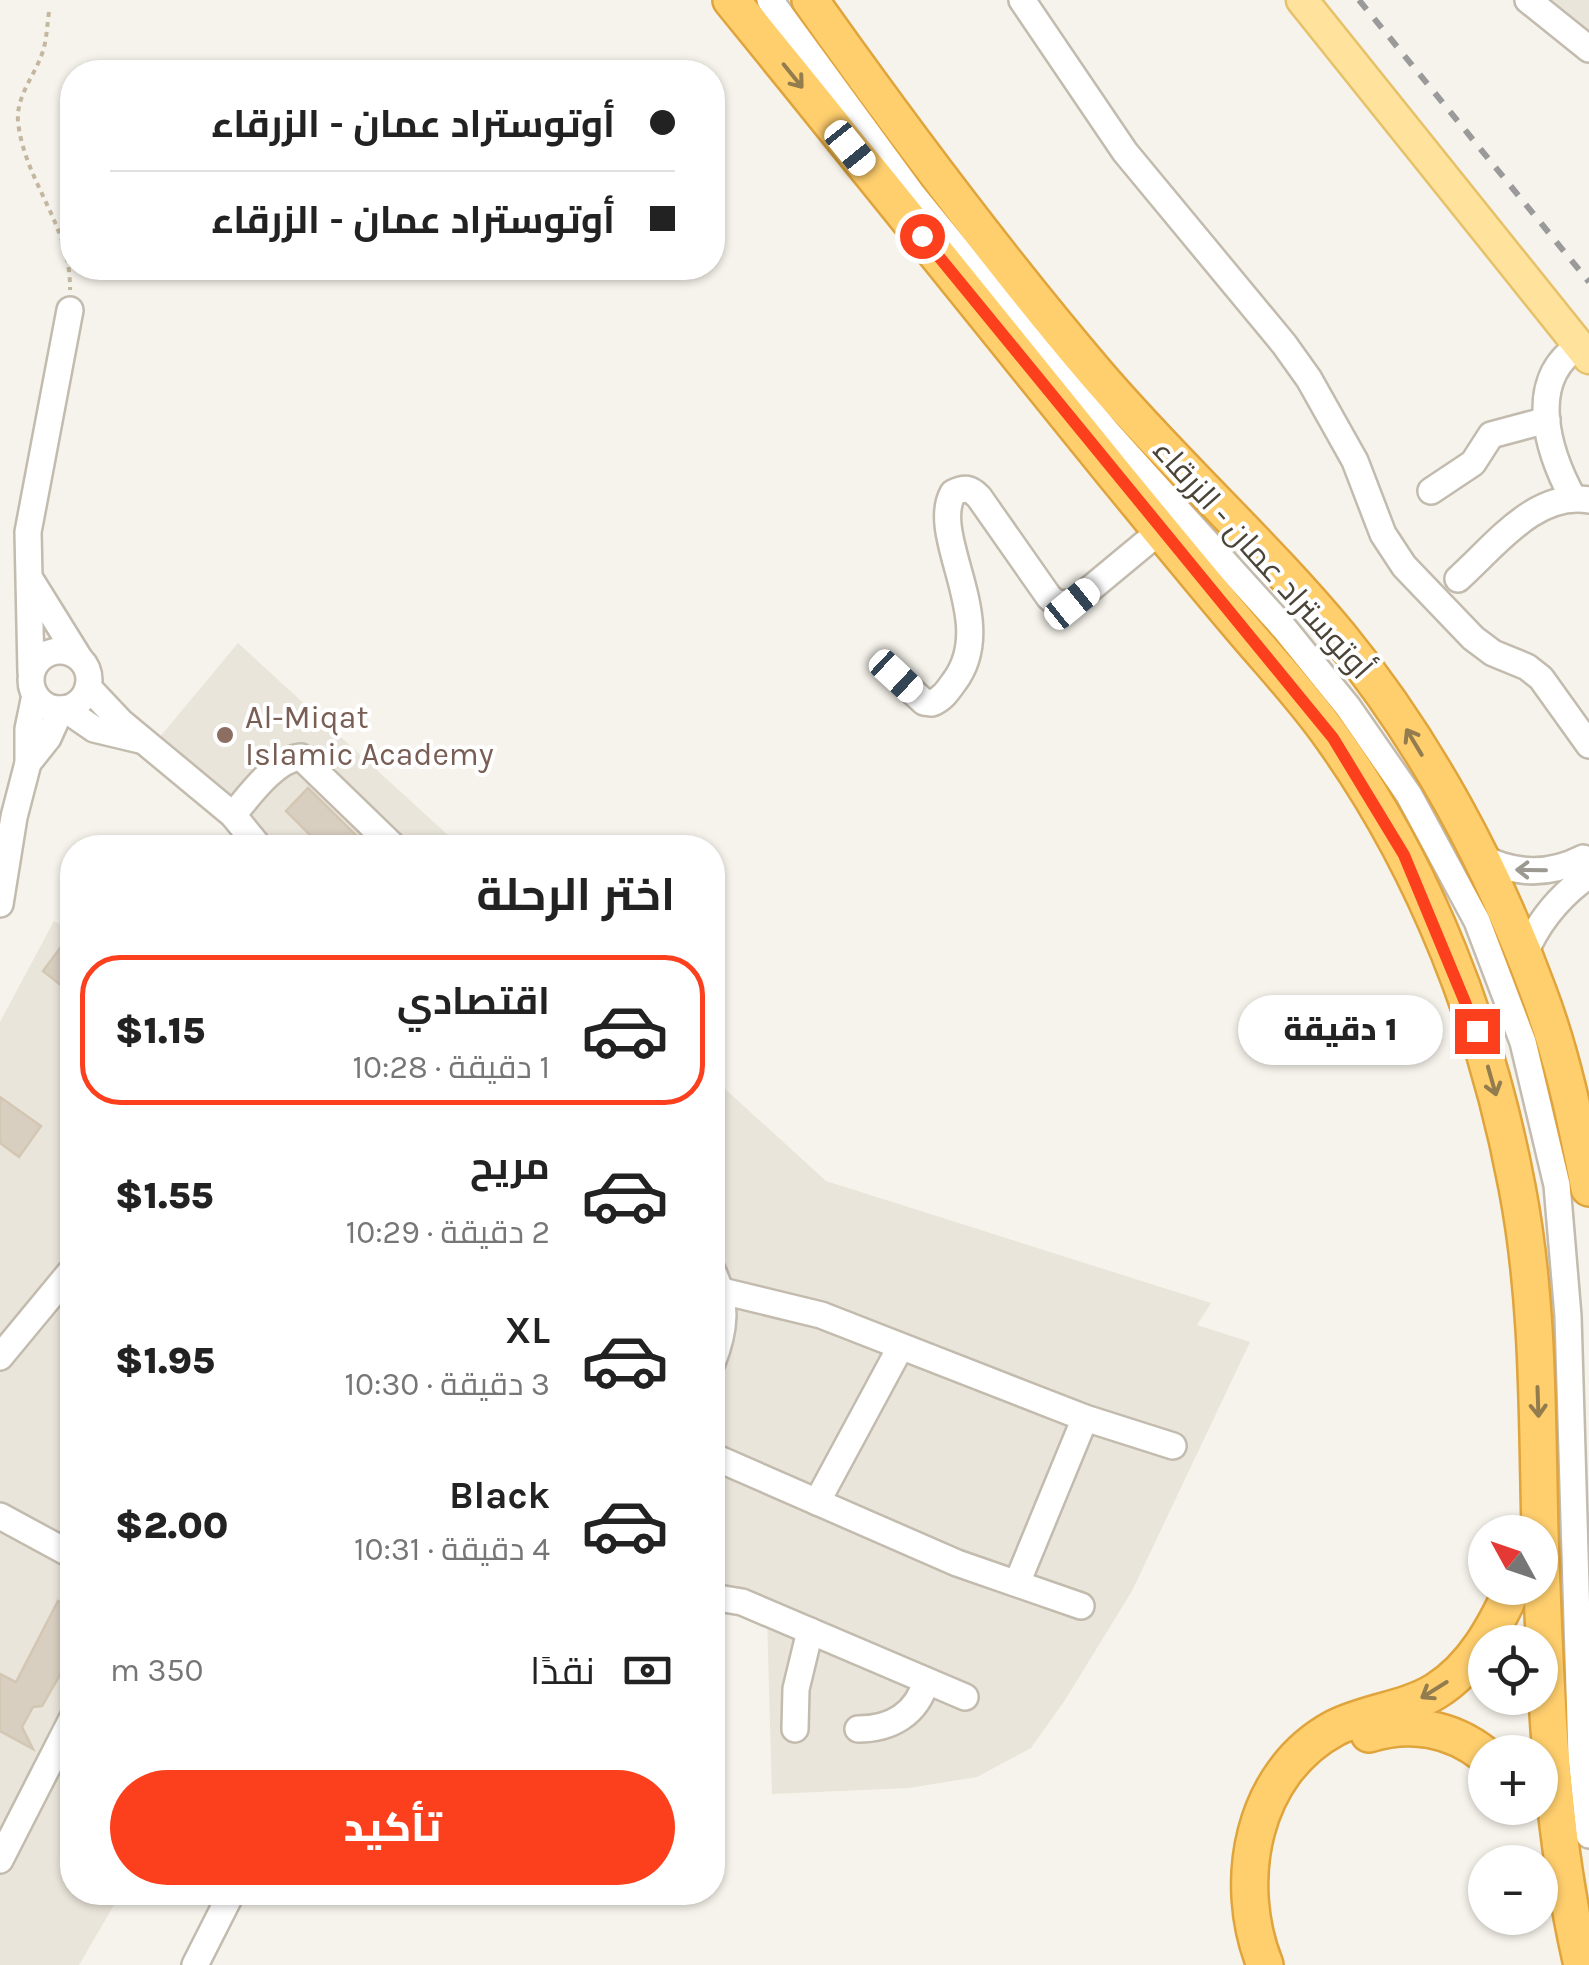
<!DOCTYPE html>
<html lang="ar">
<meta charset="utf-8">
<style>
:root{--surface:#fff;--page:#f6f6f6;--text:#222;--muted:#767676;--line:#e0e0e0;--accent:#fc3f1d}
body{margin:0;font-family:Karla,Cairo,sans-serif;background:var(--page);color:var(--text);direction:rtl;height:100vh;display:flex;flex-direction:column;font-size:38px;white-space:nowrap}
*{box-sizing:border-box;margin:0}
p{font-size:32px;color:var(--muted)}
.icon{flex:none;width:55px;height:55px;fill:none;stroke:currentColor;stroke-width:2;stroke-linecap:round;stroke-linejoin:round}
.map{position:relative;flex:1;overflow:hidden;direction:ltr}
.details{position:absolute;left:60px;top:835px;width:665px;height:1070px;display:flex;flex-direction:column;background:var(--surface);border-radius:40px;box-shadow:0 2px 8px #0004;direction:rtl}
.details>*{flex:none}
.guide{position:absolute;left:60px;top:60px;width:665px;height:220px;border-radius:40px;box-shadow:0 2px 8px #0004;direction:rtl;display:grid;align-content:center;height:220px;padding:0 50px;background:var(--surface)}
.needle{width:65px;rotate:310deg}
.fabs{position:absolute;left:1468px;top:1515px;display:grid;gap:20px}
.fabs a{display:grid;place-items:center;width:90px;height:90px;border-radius:50%;background:var(--surface);box-shadow:0 2px 8px #0004;font-size:50px}
.end{position:absolute;width:45px;height:45px;margin:-22px;border:12px solid #fc3f1d;background:#fff;box-shadow:0 0 0 5px #fff}
.from{border-radius:50%}
.bubble{position:absolute;height:70px;border-radius:35px;background:var(--surface);box-shadow:0 2px 8px #0004;font-size:32px;font-weight:800;line-height:70px;text-align:center;direction:rtl}
.car{position:absolute;width:30px;height:60px;margin:-30px -15px;border-radius:12px;box-shadow:0 0 8px 2px #0007;background:linear-gradient(#fff 24%,#345 0 40%,#fff 0 76%,#345 0 86%,#fff 0)}
.guide b{display:flex;align-items:center;gap:35px;height:95px;font-size:38px}
.guide b+b{border-top:2px solid var(--line)}
.guide i{width:25px;height:25px;background:var(--text)}
ul{padding:0;list-style:none}
li{display:flex;align-items:center;gap:30px;height:150px;margin:0 20px 15px;padding:0 30px;border:5px solid transparent;border-radius:40px}
li div{flex:1}
li b{display:block;font-size:38px}
li em{font-style:normal;font-weight:800}
li.current{border-color:var(--accent)}
li>.icon{width:90px;height:90px;stroke-width:1.5}
h2{padding:0 50px;font-size:45px;line-height:120px}
.pay{display:flex;align-items:center;gap:25px;height:110px;padding:0 50px;font-size:38px}
.pay p{margin-inline-start:auto}
.primary-button{display:flex;gap:20px;margin-top:auto;padding:20px 50px}
.primary-button a{flex:1;height:115px;border-radius:60px;background:var(--accent);color:#fff;font-size:40px;font-weight:800;line-height:115px;text-align:center}
.map>svg:first-child{display:block}
</style>
<div class="map">
<svg width="1589" height="1965" viewBox="0 0 1589 1965">
<rect width="100%" height="100%" fill="#f6f3ec"/>
<!-- residential -->
<g fill="#eae5da">
<polygon points="1546,0 1589,0 1589,62"/>
<polygon points="238,643 461,847 274,847 154,744"/>
<polygon points="54,921 72,930 72,1834 59,1865 72,1871 72,1892 121,1893 79,1965 0,1965 0,1022"/>
<polygon points="712,1077 826,1181 1211,1303 1197,1325 1250,1342 1132,1591 1065,1700 1031,1748 977,1777 909,1788 772,1794 767,1617 713,1612"/>
</g>
<!-- building -->
<g fill="#d8cfc1" stroke="#d3c7b4" stroke-width="2.5">
<polygon points="308,788 369,848 323,848 286,811"/>
<polygon points="72,932 72,994 43,971"/>
<polygon points="0,1097 41,1126 19,1157 0,1143"/>
<polygon points="58,1601 72,1609 72,1654 42,1706 33,1707 22,1727 33,1749 0,1731 0,1674 16,1682"/>
</g>
<g fill="none" stroke-linecap="round" stroke-linejoin="round">
<!-- minor casing -->
<g stroke="#c2bbae" stroke-width="30">
<g id="minor">
<polyline points="770,0 912,194 1022,329 1108,433 1284,628 1348,707 1409,795 1477,921 1523,1042 1557,1185 1568,1316 1581,1756 1589,1835"/>
<polyline points="1022,0 1125,152 1284,344 1309,379 1355,461 1383,534 1404,566 1473,638 1493,653 1527,667 1541,678 1589,745"/>
<polyline points="1528,0 1589,49"/>
<polyline points="1431,491 1473,463 1491,435 1547,420"/>
<path d="M1573 498C1548 452 1525 380 1579 346"/>
<path d="M1458 579C1495 546 1535 491 1589 500"/>
<polyline points="32,582 78,656"/>
<circle cx="60" cy="680" r="29"/>
<polyline points="31,672 28,532 70,310"/>
<path d="M896 676 924 702 932 703C942 699 947 692 954 682 1000 622 928 537 953 493 965 487 970 488 979 497L1049 597 1056 603 1072 604 1160 531"/>
<polyline points="88,687 121,722 233,815 260,848"/>
<polyline points="65,709 94,729 140,740"/>
<polyline points="28,763 48,738 61,709"/>
<path d="M233 815C249 796 275 759 301 757L395 848"/>
<path d="M1479 856C1514 875 1548 876 1583 858"/>
<polyline points="0,904 14,817 28,763 28,729 35,695"/>
<path d="M1524 955C1538 922 1559 896 1589 875"/>
<path d="M712 1270C728 1302 725 1331 712 1363"/>
<polyline points="722,1291 821,1315 1085,1418 1173,1446"/>
<polyline points="0,1357 72,1270"/>
<polyline points="712,1456 957,1563 1081,1606"/>
<polyline points="817,1502 900,1348"/>
<polyline points="0,1516 72,1555"/>
<polyline points="1017,1583 1085,1418"/>
<polyline points="712,1597 742,1602 965,1697"/>
<polyline points="795,1729 796,1689 810,1631"/>
<path d="M858 1729C891 1729 917 1714 926 1681"/>
<polyline points="0,1860 72,1719"/>
<polyline points="195,1965 232,1892"/>
</g>
</g>
<!-- major casing -->
<g stroke="#e6c16a" stroke-width="35">
<polyline id="major" points="1302,0 1589,358"/>
</g>
<!-- highway casing -->
<g stroke="#e0a43c" stroke-width="40">
<g id="highway">
<path d="M731 0C858 156 984 313 1110 469 1155 524 1200 579 1246 633 1275 667 1305 699 1331 736 1426 868 1487 1028 1517 1187 1539 1301 1537 1417 1540 1532 1545 1678 1549 1823 1582 1965"/>
<path d="M810 0C900 127 993 252 1094 371 1172 463 1263 544 1340 637 1425 741 1492 865 1538 991 1562 1054 1576 1122 1589 1188"/>
<path d="M1369 1734C1410 1721 1451 1728 1485 1755"/>
<path d="M1265 1965C1232 1883 1251 1773 1335 1728 1366 1712 1405 1710 1436 1691 1474 1667 1495 1627 1513 1588"/>
</g>
</g>
<!-- path -->
<path stroke="#c4b79f" stroke-width="4" stroke-dasharray="5 5" stroke-linecap="butt" d="M49 12C47 25 47 38 43 51 35 76 16 95 18 122 25 183 71 225 70 290"/>
<!-- minor -->
<use href="#minor" stroke="#fff" stroke-width="25"/>
<!-- major -->
<use href="#major" stroke="#ffe39c" stroke-width="30"/>
<!-- highway -->
<use href="#highway" stroke="#ffcf6e" stroke-width="35"/>
<!-- rail -->
<polyline stroke="#9a9a9a" stroke-width="6" stroke-dasharray="12 12" stroke-linecap="butt" points="1359,0 1589,282"/>
</g>
<!-- one-way arrows -->
<defs><path id="oneway-shaft" d="M-6 0H5M1.5-3L5.5 0L1.5 3" fill="none" stroke-width="1.6" stroke-linecap="round" stroke-linejoin="round" transform="scale(2.5)"/></defs>
<g stroke="#937c4e">
<use href="#oneway-shaft" transform="translate(793 76) rotate(51)"/>
<use href="#oneway-shaft" transform="translate(1414 742) rotate(-121)"/>
<use href="#oneway-shaft" transform="translate(1492 1081) rotate(74)"/>
<use href="#oneway-shaft" transform="translate(1538 1402) rotate(88)"/>
<use href="#oneway-shaft" transform="translate(1434 1690) rotate(148)"/>
</g>
<use stroke="#9c9892" href="#oneway-shaft" transform="translate(1531 870) rotate(-179)"/>
<g fill="none" stroke-linecap="round" stroke-linejoin="round">
<!-- route -->
<polyline stroke="#fc3f1d" stroke-width="12" points="922,236 1333,738 1404,855 1477,1031"/>
</g>
<!-- markers -->
<circle fill="#8d6e63" stroke="#fff" stroke-width="4" cx="225" cy="735" r="10"/>
<g text-anchor="middle" stroke-width="8" stroke-linejoin="round" paint-order="stroke">
<!-- street labels -->
<g font-size="32" fill="#4b4439" stroke="#fff">
<text transform="translate(1263 559) rotate(48)" y="11">أوتوستراد عمان - الزرقاء</text>
</g>
<!-- education labels -->
<g font-size="32" fill="#785e54" stroke="#fff" text-anchor="start">
<text x="245" y="728">Al-Miqat<tspan x="245" dy="37">Islamic Academy</tspan></text>
</g>
</g>
</svg>
<div class="fabs">
<a><svg class="needle" viewBox="-14 -14 28 28"><path d="M0-13l5 13h-10z" fill="#e53935"/><path d="M0 13l5-13h-10z" fill="#767676"/></svg></a>
<a><svg class="icon" aria-label="locate" viewBox="0 0 24 24"><circle cx="12" cy="12" r="6"/><path d="M12 2v4M12 18v4M2 12h4M18 12h4"/></svg></a>
<a>+</a>
<a>−</a>
</div>
<i class="end from" style="left:922px;top:236px"></i>
<i class="end" style="left:1477px;top:1031px"></i>
<div class="bubble" style="left:1238px;top:995px;width:205px">1 دقيقة</div>
<i class="car" style="left:850px;top:148px;rotate:141deg"></i>
<i class="car" style="left:1072px;top:604px;rotate:51deg"></i>
<i class="car" style="left:896px;top:676px;rotate:133deg"></i>
<div class="guide">
<b><i class="from"></i>أوتوستراد عمان - الزرقاء</b>
<b><i></i>أوتوستراد عمان - الزرقاء</b>
</div>
<section class="details">
<h2>اختر الرحلة</h2>
<ul>
<li class="current"><svg class="icon" aria-label="car" viewBox="0 0 24 24"><path d="M5 17H2v-5l4-1 3-4h7l3 4 3 1v5h-3M9 17h6M6 11h13"/><circle cx="7" cy="17" r="2"/><circle cx="17" cy="17" r="2"/></svg><div><b>اقتصادي</b><p>1 دقيقة · 10:28</p></div><em>$1.15</em></li>
<li><svg class="icon" aria-label="car" viewBox="0 0 24 24"><path d="M5 17H2v-5l4-1 3-4h7l3 4 3 1v5h-3M9 17h6M6 11h13"/><circle cx="7" cy="17" r="2"/><circle cx="17" cy="17" r="2"/></svg><div><b>مريح</b><p>2 دقيقة · 10:29</p></div><em>$1.55</em></li>
<li><svg class="icon" aria-label="car" viewBox="0 0 24 24"><path d="M5 17H2v-5l4-1 3-4h7l3 4 3 1v5h-3M9 17h6M6 11h13"/><circle cx="7" cy="17" r="2"/><circle cx="17" cy="17" r="2"/></svg><div><b>XL</b><p>3 دقيقة · 10:30</p></div><em>$1.95</em></li>
<li><svg class="icon" aria-label="car" viewBox="0 0 24 24"><path d="M5 17H2v-5l4-1 3-4h7l3 4 3 1v5h-3M9 17h6M6 11h13"/><circle cx="7" cy="17" r="2"/><circle cx="17" cy="17" r="2"/></svg><div><b>Black</b><p>4 دقيقة · 10:31</p></div><em>$2.00</em></li>
</ul>
<div class="pay"><svg class="icon" aria-label="cash" viewBox="0 0 24 24"><path d="M3 7h18v10H3z"/><circle cx="12" cy="12" r="2"/></svg>نقدًا<p>350 m</p></div>
<div class="primary-button"><a>تأكيد</a></div>
</section>
</div>
